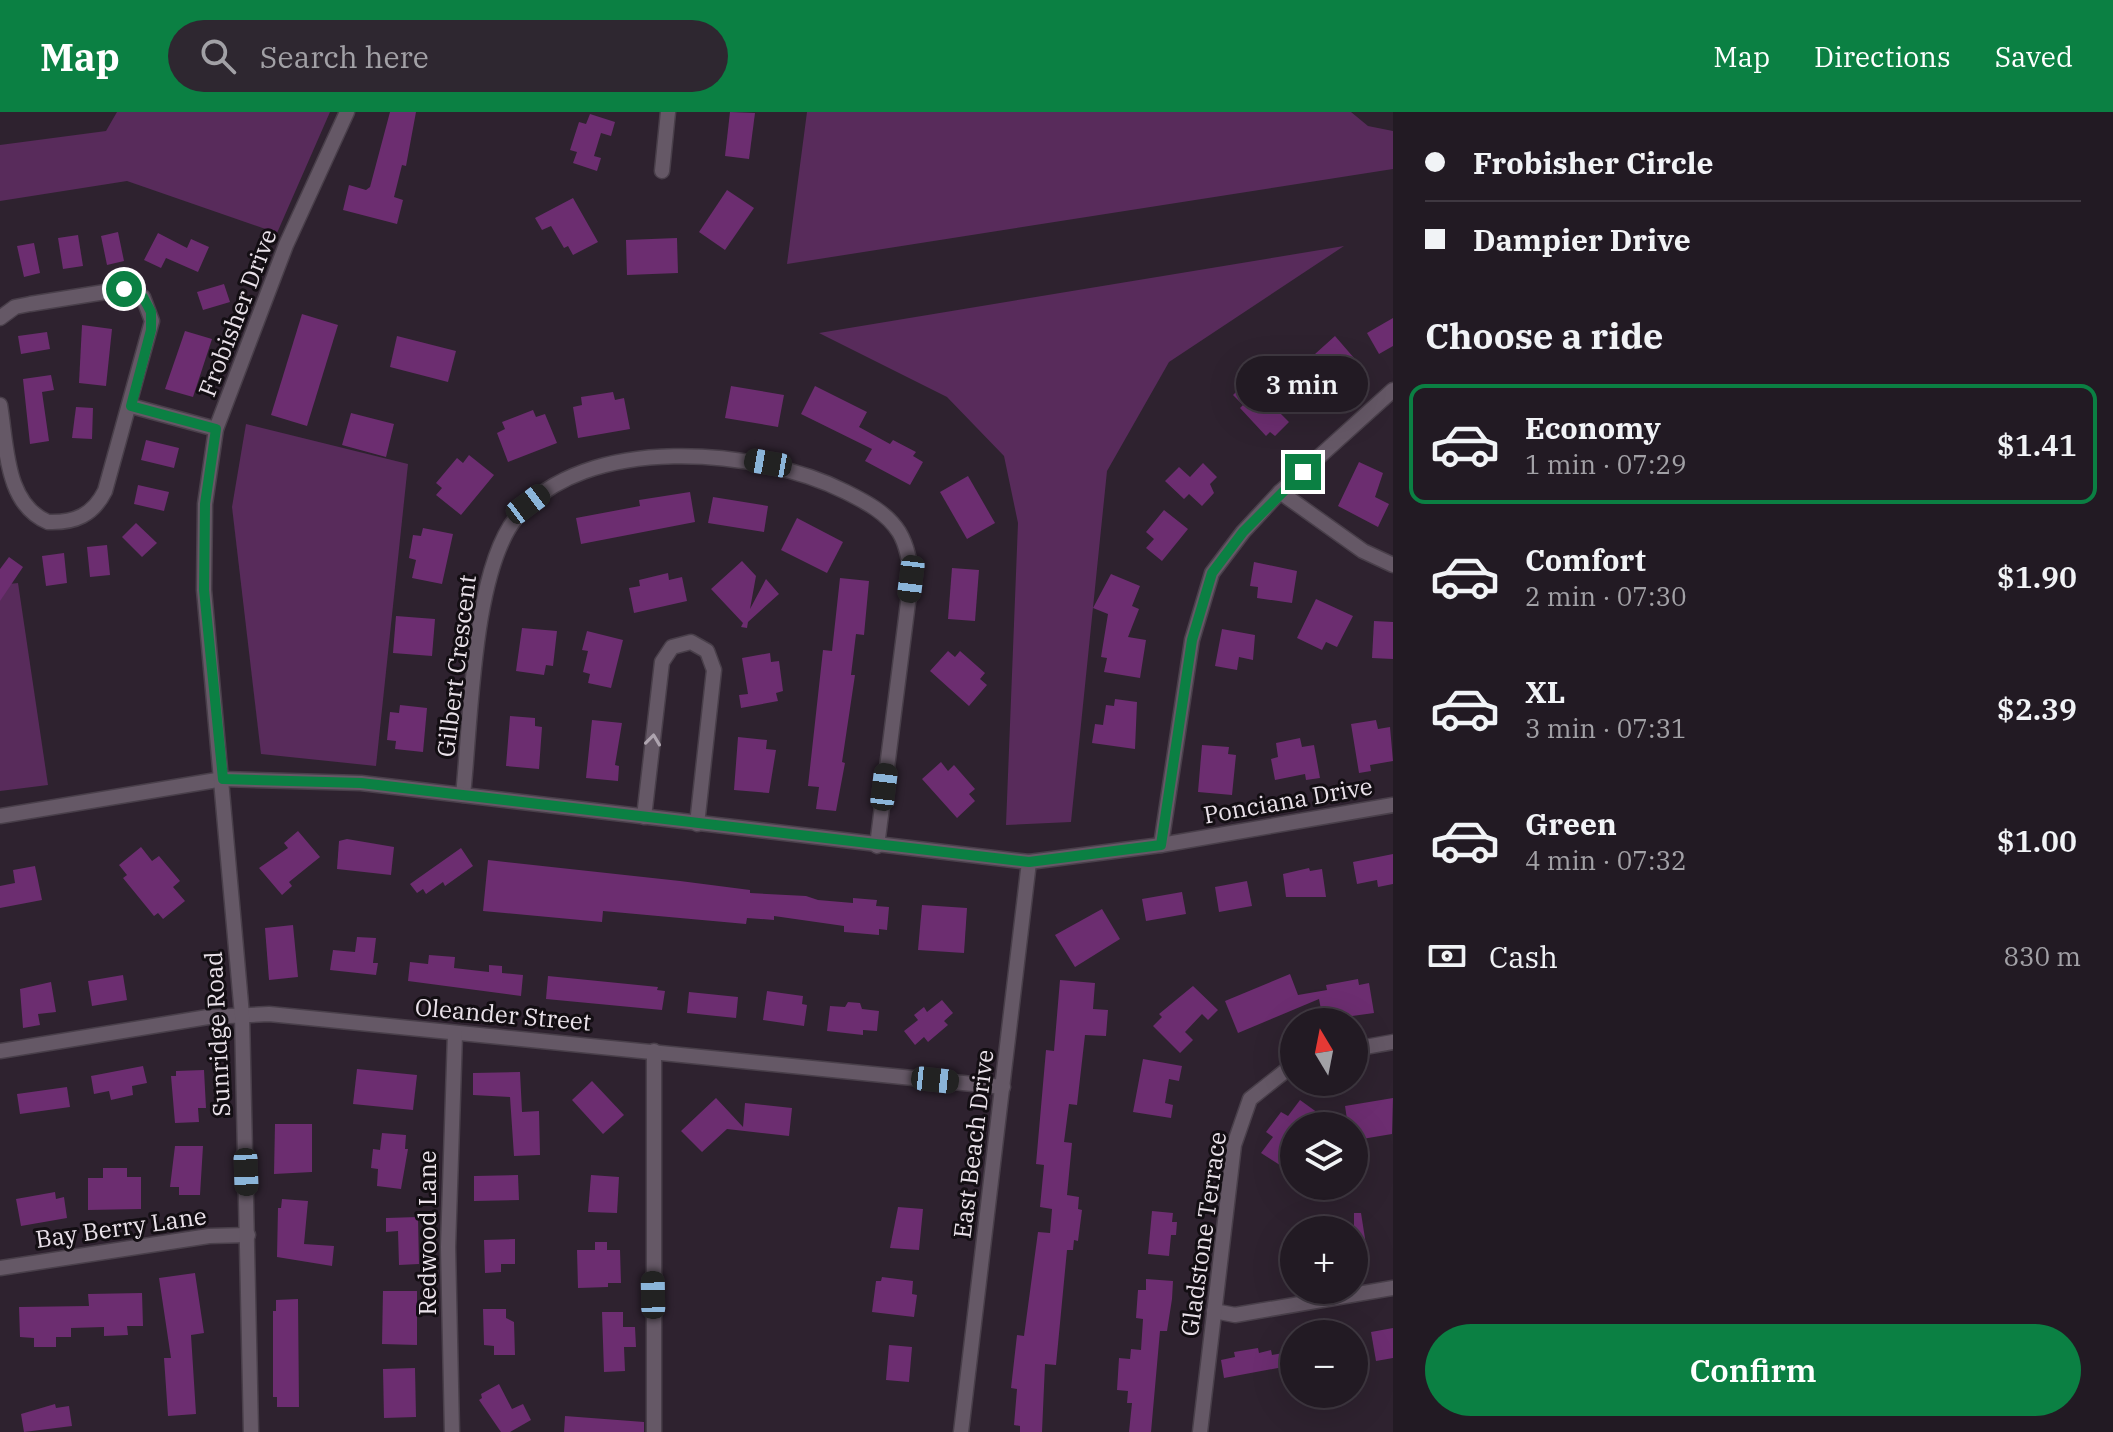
<!DOCTYPE html>
<meta charset="utf-8">
<style>
:root{--surface:#221a23;--page:#2e2730;--text:#f1f3f6;--muted:#a2a1a6;--line:#3f3841;--accent:#0b8043}
body{margin:0;font-family:"IBM Plex Serif",serif;background:var(--page);color:var(--text);height:100vh;display:flex;flex-direction:column;font-size:30px;white-space:nowrap}
*{box-sizing:border-box;margin:0}
p{font-size:26px;color:var(--muted)}
.icon{flex:none;width:44px;height:44px;fill:none;stroke:currentColor;stroke-width:2;stroke-linecap:round;stroke-linejoin:round}
.map{position:relative;flex:1;overflow:hidden}
.details{display:flex;flex-direction:column;background:var(--surface);width:720px}
.details>*{flex:none}
.hud{display:grid;align-content:center;height:176px;padding:0 32px;background:var(--surface)}
.needle{width:52px;rotate:350deg}
.buttons{position:absolute;left:1280px;top:896px;display:grid;gap:16px}
.buttons a{display:grid;place-items:center;width:88px;height:88px;border-radius:50%;background:var(--surface);box-shadow:0 8px 32px #0002,0 0 0 2px var(--line);font-size:40px}
.end{position:absolute;width:36px;height:36px;margin:-18px;border:10px solid #0b8043;background:#fff;box-shadow:0 0 0 4px #fff}
.from{border-radius:50%}
.bubble{position:absolute;height:56px;border-radius:28px;background:var(--surface);box-shadow:0 8px 32px #0002,0 0 0 2px var(--line);font-size:26px;font-weight:600;line-height:56px;text-align:center}
.car{position:absolute;width:24px;height:48px;margin:-24px -12px;border-radius:10px;box-shadow:0 0 6px 2px #0007;background:linear-gradient(#222 24%,#8ab4d8 0 40%,#222 0 76%,#8ab4d8 0 86%,#222 0)}
.hud b{display:flex;align-items:center;gap:28px;height:76px;font-size:30px}
.hud b+b{border-top:2px solid var(--line)}
.hud i{width:20px;height:20px;background:var(--text)}
ul{padding:0;list-style:none}
li{display:flex;align-items:center;gap:24px;height:120px;margin:0 16px 12px;padding:0 16px;border:4px solid transparent;border-radius:16px}
li div{flex:1}
li b{display:block;font-size:30px}
li em{font-style:normal;font-weight:600}
li.active{border-color:var(--accent)}
li>.icon{width:72px;height:72px;stroke-width:1.5}
h2{padding:0 32px;font-size:36px;line-height:96px}
.pay{display:flex;align-items:center;gap:20px;height:88px;padding:0 32px;font-size:30px}
.pay p{margin-inline-start:auto}
.action{display:flex;gap:16px;margin-top:auto;padding:16px 32px}
.action a{flex:1;height:92px;border-radius:48px;background:var(--accent);color:#fff;font-size:32px;font-weight:600;line-height:92px;text-align:center}
header{display:flex;align-items:center;gap:48px;box-sizing:border-box;height:112px;padding:0 40px;background:var(--accent);color:#fff}
header strong{font-size:38px}
nav{display:flex;gap:44px;margin-inline-start:auto;font-size:28px}
.search{width:560px;height:72px;background:var(--page);display:flex;align-items:center;gap:20px;box-sizing:border-box;padding:0 28px;border-radius:44px;color:var(--muted);font-size:30px}
main{display:flex;flex:1;min-height:0}
.map>svg:first-child{display:block}
</style>
<header>
<strong>Map</strong>
<div class="search"><svg class="icon" aria-label="search" viewBox="0 0 24 24"><circle cx="10" cy="10" r="6"/><path d="M15 15l6 6"/></svg>Search here</div>
<nav><a>Map</a><a>Directions</a><a>Saved</a></nav>
</header>
<main>
<div class="map">
<svg width="1393" height="1320" viewBox="0 0 1393 1320">
<rect width="100%" height="100%" fill="#2e222f"/>
<!-- green -->
<g fill="#582b5b">
<polygon points="117,0 330,0 277,121 127,69 0,89 0,33 106,19"/>
<polygon points="807,0 1351,0 1368,14 1393,19 1393,57 787,152"/>
<polygon points="1344,134 1169,250 1107,359 1071,710 1006,713 1018,411 1004,344 947,285 819,221"/>
<polygon points="246,312 408,352 376,654 261,642 232,395"/>
<polygon points="18,471 48,673 0,679 0,473"/>
</g>
<!-- building -->
<g fill="#6c2d70">
<polygon points="390,0 416,0 406,54 402,53 394,85 403,88 397,112 343,98 349,73 366,78 370,75"/>
<polygon points="730,0 755,1 749,47 725,44"/>
<polygon points="590,2 615,10 611,24 601,21 594,44 601,46 597,59 573,51 577,40 570,38 579,10 586,12"/>
<polygon points="727,78 754,96 725,138 699,120"/>
<polygon points="573,86 598,130 573,143 568,134 564,136 551,114 542,118 535,106"/>
<polygon points="118,120 124,149 107,153 101,124"/>
<polygon points="158,121 187,136 191,127 209,135 198,160 166,146 161,156 144,148"/>
<polygon points="78,123 83,154 63,157 58,126"/>
<polygon points="677,126 678,161 627,163 626,128"/>
<polygon points="34,131 40,161 24,165 17,134"/>
<polygon points="224,172 230,190 203,198 197,180"/>
<polygon points="302,202 338,213 307,314 271,303"/>
<polygon points="1393,206 1393,234 1379,242 1367,221"/>
<polygon points="82,213 112,217 106,274 79,271"/>
<polygon points="185,219 212,227 193,285 165,277"/>
<polygon points="47,220 50,237 21,242 18,224"/>
<polygon points="397,224 456,239 448,270 390,255"/>
<polygon points="1335,224 1354,246 1325,272 1311,256 1320,248 1315,242"/>
<polygon points="51,263 54,278 42,280 49,329 30,332 23,267"/>
<polygon points="731,274 784,283 778,315 725,306"/>
<polygon points="815,274 867,300 859,315 890,332 893,328 916,340 913,344 923,350 910,373 865,349 872,337 801,302"/>
<polygon points="1242,274 1262,294 1277,279 1290,292 1280,301 1289,310 1275,324 1270,320 1266,324 1240,296 1243,293 1233,283"/>
<polygon points="613,280 615,288 624,286 630,317 578,326 573,295 582,293 581,285"/>
<polygon points="76,295 93,296 92,327 72,326"/>
<polygon points="533,298 536,305 545,302 557,331 508,350 497,321 505,317 502,310"/>
<polygon points="351,301 394,312 386,345 342,333"/>
<polygon points="146,328 179,336 174,356 141,348"/>
<polygon points="469,343 494,363 461,403 436,383 442,376 436,371 457,346 463,351"/>
<polygon points="1359,350 1383,361 1375,385 1389,392 1378,415 1338,394"/>
<polygon points="1203,351 1217,365 1210,372 1214,381 1202,394 1189,382 1184,387 1165,369 1179,355 1190,365"/>
<polygon points="968,364 995,411 967,427 940,380"/>
<polygon points="138,373 169,380 164,399 134,392"/>
<polygon points="690,380 695,410 581,432 576,406 640,394 639,388"/>
<polygon points="713,385 768,394 764,420 708,411"/>
<polygon points="1164,398 1188,417 1162,449 1146,436 1154,427 1146,420"/>
<polygon points="797,406 843,430 827,461 781,438"/>
<polygon points="136,411 157,431 142,445 122,425"/>
<polygon points="423,416 453,422 442,472 412,466 416,448 409,446 413,423 421,424"/>
<polygon points="107,433 110,463 90,465 87,435"/>
<polygon points="64,441 67,471 46,474 42,444"/>
<polygon points="9,445 23,455 0,489 0,457"/>
<polygon points="742,449 756,464 750,497 766,467 779,482 748,510 747,516 741,515 743,511 711,477"/>
<polygon points="1254,450 1297,459 1292,491 1257,486 1258,475 1250,474"/>
<polygon points="952,456 979,458 975,509 948,507"/>
<polygon points="668,461 669,468 682,465 687,489 634,501 629,476 640,474 639,468"/>
<polygon points="1111,462 1140,474 1132,494 1139,497 1128,525 1146,528 1140,566 1104,560 1107,546 1101,545 1108,502 1093,496"/>
<polygon points="840,466 869,469 864,523 856,522 851,563 855,563 842,650 845,651 836,699 816,697 819,675 808,674 823,538 832,539"/>
<polygon points="1316,487 1353,504 1337,535 1326,530 1322,538 1297,526"/>
<polygon points="396,504 435,507 432,544 393,541"/>
<polygon points="1374,509 1393,510 1393,547 1372,546"/>
<polygon points="522,516 557,519 553,554 546,553 544,563 516,559"/>
<polygon points="1222,517 1255,523 1253,548 1239,545 1237,558 1215,554"/>
<polygon points="587,519 623,528 611,576 588,571 590,562 583,560 588,539 582,538"/>
<polygon points="948,539 955,545 960,539 985,561 980,567 987,573 969,594 930,559"/>
<polygon points="770,541 771,550 779,549 783,579 776,581 778,589 741,596 739,583 748,582 742,546"/>
<polygon points="1115,587 1137,590 1135,637 1092,631 1095,612 1103,613 1106,593 1114,594"/>
<polygon points="400,593 427,596 423,640 395,637 396,629 387,628 390,600 399,601"/>
<polygon points="510,604 535,606 535,614 542,615 539,657 506,654"/>
<polygon points="592,608 622,611 615,653 619,654 618,669 586,666"/>
<polygon points="1376,608 1378,617 1390,615 1393,649 1370,653 1371,659 1359,661 1351,612"/>
<polygon points="738,625 767,628 766,637 776,638 769,681 734,678"/>
<polygon points="1300,626 1302,635 1314,633 1320,666 1306,668 1305,662 1275,668 1271,647 1278,645 1276,631"/>
<polygon points="1202,633 1229,635 1228,642 1236,643 1232,683 1198,680"/>
<polygon points="941,650 948,659 954,653 975,677 969,682 975,689 957,706 922,667"/>
<polygon points="298,719 320,745 289,770 292,774 282,783 259,756 288,736 284,731"/>
<polygon points="347,727 394,735 391,763 337,757 339,729"/>
<polygon points="141,735 152,749 159,744 180,769 173,775 185,789 163,807 158,801 154,804 123,766 127,763 119,753"/>
<polygon points="461,736 473,754 445,774 443,770 426,782 423,777 417,781 410,772"/>
<polygon points="1393,742 1393,772 1378,775 1377,768 1357,772 1353,750"/>
<polygon points="488,748 680,769 750,778 750,781 806,784 818,788 853,791 853,786 877,788 876,794 889,795 887,818 879,817 879,823 844,820 844,814 774,804 774,808 747,806 746,812 603,799 602,810 483,799"/>
<polygon points="35,754 42,788 0,796 0,774 15,771 13,758"/>
<polygon points="1309,756 1310,759 1322,757 1326,785 1286,785 1283,762"/>
<polygon points="1247,769 1252,794 1219,800 1215,775"/>
<polygon points="1182,780 1186,802 1146,809 1142,787"/>
<polygon points="922,793 967,796 964,841 918,838"/>
<polygon points="1102,797 1120,827 1075,855 1055,823"/>
<polygon points="293,813 298,865 269,868 265,816"/>
<polygon points="357,825 376,826 373,851 378,851 376,863 330,858 333,838 355,840"/>
<polygon points="429,843 455,845 454,856 489,860 489,853 502,854 502,861 523,863 521,884 408,869 410,850 428,852"/>
<polygon points="1290,862 1298,883 1327,878 1326,873 1358,867 1359,873 1369,871 1374,901 1323,908 1319,887 1238,921 1225,889"/>
<polygon points="123,863 127,888 92,894 88,869"/>
<polygon points="548,864 658,875 657,878 665,879 662,898 546,887"/>
<polygon points="1060,868 1095,871 1093,897 1108,898 1106,924 1085,923 1077,993 1069,992 1064,1030 1072,1031 1067,1083 1079,1085 1078,1097 1082,1098 1078,1129 1074,1128 1073,1138 1067,1138 1056,1253 1045,1252 1042,1320 1020,1320 1020,1314 1014,1313 1017,1277 1011,1276 1017,1223 1024,1224 1038,1120 1050,1121 1052,1097 1040,1095 1044,1053 1036,1052 1046,938 1054,939"/>
<polygon points="51,870 56,900 38,902 40,913 23,916 20,877"/>
<polygon points="1193,874 1218,898 1208,908 1202,902 1185,920 1193,928 1180,941 1153,914 1162,905 1159,902"/>
<polygon points="767,879 803,884 802,892 807,893 804,914 763,908"/>
<polygon points="689,880 738,885 736,906 687,901"/>
<polygon points="942,888 953,901 944,909 948,913 928,930 924,925 915,933 904,919 918,908 914,903 924,895 927,900"/>
<polygon points="848,890 860,891 862,897 879,899 877,919 863,918 863,923 827,919 830,894 845,895"/>
<polygon points="1143,947 1182,954 1179,969 1169,967 1165,991 1173,993 1171,1006 1133,1000"/>
<polygon points="143,954 147,971 132,974 133,983 111,988 109,979 94,982 91,964"/>
<polygon points="357,957 417,963 413,998 353,992"/>
<polygon points="204,958 206,996 198,996 199,1010 175,1011 171,964 176,964 176,959"/>
<polygon points="520,960 522,1000 539,999 540,1043 514,1044 510,985 473,983 473,961"/>
<polygon points="592,969 624,1003 603,1022 572,988"/>
<polygon points="67,975 70,995 20,1002 17,982"/>
<polygon points="716,986 743,1015 745,991 792,996 789,1024 727,1017 702,1040 681,1019"/>
<polygon points="1393,986 1392,1022 1362,1027 1360,1021 1354,1022 1354,1014 1348,1014 1345,994"/>
<polygon points="1300,988 1336,1014 1294,1014 1294,1024 1289,1032 1294,1036 1294,1062 1261,1041 1273,1025 1266,1020 1281,1000 1288,1004"/>
<polygon points="275,1012 312,1012 312,1060 274,1062"/>
<polygon points="382,1021 406,1023 405,1037 408,1037 401,1077 377,1074 378,1057 371,1056 373,1037 380,1038"/>
<polygon points="175,1034 203,1034 200,1083 179,1083 179,1075 170,1075"/>
<polygon points="103,1056 127,1056 127,1065 141,1065 141,1097 88,1098 88,1066 103,1066"/>
<polygon points="518,1063 519,1088 474,1089 474,1064"/>
<polygon points="591,1063 619,1065 617,1101 588,1100"/>
<polygon points="55,1080 56,1087 64,1085 67,1106 21,1114 16,1087"/>
<polygon points="282,1087 308,1089 304,1132 334,1134 332,1154 277,1145 278,1096 281,1096"/>
<polygon points="898,1095 923,1097 919,1138 890,1136"/>
<polygon points="1152,1099 1173,1101 1172,1110 1177,1110 1176,1123 1171,1123 1169,1144 1148,1142"/>
<polygon points="1354,1101 1361,1101 1367,1139 1354,1142"/>
<polygon points="418,1105 419,1152 399,1153 398,1119 386,1120 386,1106"/>
<polygon points="515,1127 515,1152 501,1152 501,1160 485,1161 484,1128"/>
<polygon points="595,1130 607,1130 607,1138 620,1138 621,1171 608,1171 608,1175 578,1176 577,1138 595,1138"/>
<polygon points="195,1161 204,1221 191,1223 196,1302 168,1304 164,1246 171,1246 159,1166"/>
<polygon points="882,1165 913,1169 912,1182 917,1183 914,1205 872,1200 876,1169 881,1169"/>
<polygon points="1146,1167 1173,1169 1172,1187 1167,1219 1160,1219 1151,1320 1129,1320 1132,1291 1127,1291 1128,1279 1117,1278 1119,1246 1130,1247 1131,1237 1141,1238 1143,1207 1136,1206 1138,1178 1146,1178"/>
<polygon points="383,1179 417,1179 417,1233 382,1232"/>
<polygon points="142,1181 143,1214 127,1214 128,1223 104,1224 104,1215 71,1216 71,1225 56,1225 56,1235 34,1235 34,1226 20,1225 19,1195 89,1194 88,1182"/>
<polygon points="298,1187 299,1295 277,1295 277,1285 273,1285 273,1199 276,1199 276,1188"/>
<polygon points="483,1197 506,1197 506,1206 514,1210 515,1243 494,1243 494,1234 484,1233"/>
<polygon points="602,1200 623,1200 623,1215 635,1215 636,1235 624,1235 625,1259 604,1260"/>
<polygon points="1393,1216 1393,1246 1376,1249 1371,1220"/>
<polygon points="889,1233 912,1235 909,1270 886,1268"/>
<polygon points="1258,1236 1259,1241 1271,1238 1272,1243 1294,1239 1294,1253 1224,1266 1221,1248 1235,1245 1234,1240"/>
<polygon points="415,1256 416,1305 384,1306 383,1257"/>
<polygon points="499,1272 512,1297 523,1292 531,1308 510,1320 501,1320 479,1288 482,1286 481,1282"/>
<polygon points="55,1292 56,1296 69,1294 72,1314 24,1320 21,1302"/>
<polygon points="565,1304 644,1310 644,1320 564,1320"/>
</g>
<g fill="none" stroke-linecap="round" stroke-linejoin="round">
<!-- street casing -->
<g stroke="#493f4a" stroke-width="17">
<g id="street">
<polyline points="662,59 668,0"/>
<path d="M0 206 15 195 30 192 124 177 143 185 152 209 105 379C93 403 75 411 48 410 5 392 7 334 0 293"/>
<polyline points="131,294 216,317"/>
<polyline points="1280,380 1363,439 1393,453"/>
<path d="M463 683C471 610 472 461 516 406 584 320 759 336 846 380 866 390 887 401 899 420 908 435 910 451 911 467L877 734"/>
<polyline points="0,704 223,667 361,671 1029,750 1161,733 1393,693"/>
<polyline points="644,705 662,550 672,535 691,530 707,539 714,558 697,712"/>
<polyline points="1161,733 1192,528 1212,461 1243,420 1280,380 1393,278"/>
<polyline points="1354,937 1393,930"/>
<polyline points="0,939 208,905 269,902 1003,975"/>
<polyline points="0,1156 209,1124 248,1123"/>
<polyline points="1214,1199 1235,1203 1393,1176"/>
<polyline points="251,1320 242,903 204,478 205,392 216,317 286,133 347,0"/>
<polyline points="452,1320 448,1135 455,922"/>
<polyline points="654,1320 654,939"/>
<polyline points="961,1320 1029,750"/>
<polyline points="1200,1320 1234,1033 1250,987 1294,952"/>
</g>
</g>
<!-- street -->
<use href="#street" stroke="#655866" stroke-width="14"/>
</g>
<!-- one-way arrows -->
<defs><path id="oneway-chevron" d="M-2-3.5L2.5 0L-2 3.5" fill="none" stroke-width="1.6" stroke-linecap="round" stroke-linejoin="round" transform="scale(2)"/></defs>
<use stroke="#aea4af" href="#oneway-chevron" transform="translate(653 628) rotate(-83)"/>
<g fill="none" stroke-linecap="round" stroke-linejoin="round">
<!-- route -->
<polyline stroke="#0b8043" stroke-width="10" points="124,177 143,185 151,200 151,218 131,294 216,317 205,392 204,478 223,667 361,671 1029,750 1161,733 1192,528 1212,461 1243,420 1303,360"/>
</g>
<g text-anchor="middle" stroke-width="6" stroke-linejoin="round" paint-order="stroke">
<!-- street labels -->
<g font-size="24" fill="#eae2ea" stroke="#130e13">
<text transform="translate(238 201) rotate(-69)" y="8">Frobisher Drive</text>
<text transform="translate(457 554) rotate(-83)" y="8">Gilbert Crescent</text>
<text transform="translate(1288 689) rotate(-10)" y="8">Ponciana Drive</text>
<text transform="translate(503 903) rotate(5)" y="8">Oleander Street</text>
<text transform="translate(218 922) rotate(-93)" y="8">Sunridge Road</text>
<text transform="translate(974 1032) rotate(-83)" y="8">East Beach Drive</text>
<text transform="translate(121 1116) rotate(-8)" y="8">Bay Berry Lane</text>
<text transform="translate(428 1121) rotate(-90)" y="8">Redwood Lane</text>
<text transform="translate(1204 1122) rotate(-82)" y="8">Gladstone Terrace</text>
</g>
</g>
</svg>
<div class="buttons">
<a><svg class="needle" viewBox="-14 -14 28 28"><path d="M0-13l5 13h-10z" fill="#e53935"/><path d="M0 13l5-13h-10z" fill="#a2a1a6"/></svg></a>
<a><svg class="icon" aria-label="layers" viewBox="0 0 24 24"><path d="M12 4l9 5-9 5-9-5zM3 14l9 5 9-5"/></svg></a>
<a>+</a>
<a>−</a>
</div>
<i class="end from" style="left:124px;top:177px"></i>
<i class="end" style="left:1303px;top:360px"></i>
<div class="bubble" style="left:1236px;top:244px;width:132px">3 min</div>
<i class="car" style="left:768px;top:351px;rotate:280deg"></i>
<i class="car" style="left:528px;top:392px;rotate:53deg"></i>
<i class="car" style="left:911px;top:467px;rotate:187deg"></i>
<i class="car" style="left:884px;top:675px;rotate:7deg"></i>
<i class="car" style="left:935px;top:968px;rotate:96deg"></i>
<i class="car" style="left:246px;top:1060px;rotate:178deg"></i>
<i class="car" style="left:653px;top:1183px;rotate:359deg"></i>
</div>
<section class="details">
<div class="hud">
<b><i class="from"></i>Frobisher Circle</b>
<b><i></i>Dampier Drive</b>
</div>
<h2>Choose a ride</h2>
<ul>
<li class="active"><svg class="icon" aria-label="car" viewBox="0 0 24 24"><path d="M5 17H2v-5l4-1 3-4h7l3 4 3 1v5h-3M9 17h6M6 11h13"/><circle cx="7" cy="17" r="2"/><circle cx="17" cy="17" r="2"/></svg><div><b>Economy</b><p>1 min · 07:29</p></div><em>$1.41</em></li>
<li><svg class="icon" aria-label="car" viewBox="0 0 24 24"><path d="M5 17H2v-5l4-1 3-4h7l3 4 3 1v5h-3M9 17h6M6 11h13"/><circle cx="7" cy="17" r="2"/><circle cx="17" cy="17" r="2"/></svg><div><b>Comfort</b><p>2 min · 07:30</p></div><em>$1.90</em></li>
<li><svg class="icon" aria-label="car" viewBox="0 0 24 24"><path d="M5 17H2v-5l4-1 3-4h7l3 4 3 1v5h-3M9 17h6M6 11h13"/><circle cx="7" cy="17" r="2"/><circle cx="17" cy="17" r="2"/></svg><div><b>XL</b><p>3 min · 07:31</p></div><em>$2.39</em></li>
<li><svg class="icon" aria-label="car" viewBox="0 0 24 24"><path d="M5 17H2v-5l4-1 3-4h7l3 4 3 1v5h-3M9 17h6M6 11h13"/><circle cx="7" cy="17" r="2"/><circle cx="17" cy="17" r="2"/></svg><div><b>Green</b><p>4 min · 07:32</p></div><em>$1.00</em></li>
</ul>
<div class="pay"><svg class="icon" aria-label="cash" viewBox="0 0 24 24"><path d="M3 7h18v10H3z"/><circle cx="12" cy="12" r="2"/></svg>Cash<p>830 m</p></div>
<div class="action"><a>Confirm</a></div>
</section>
</main>
